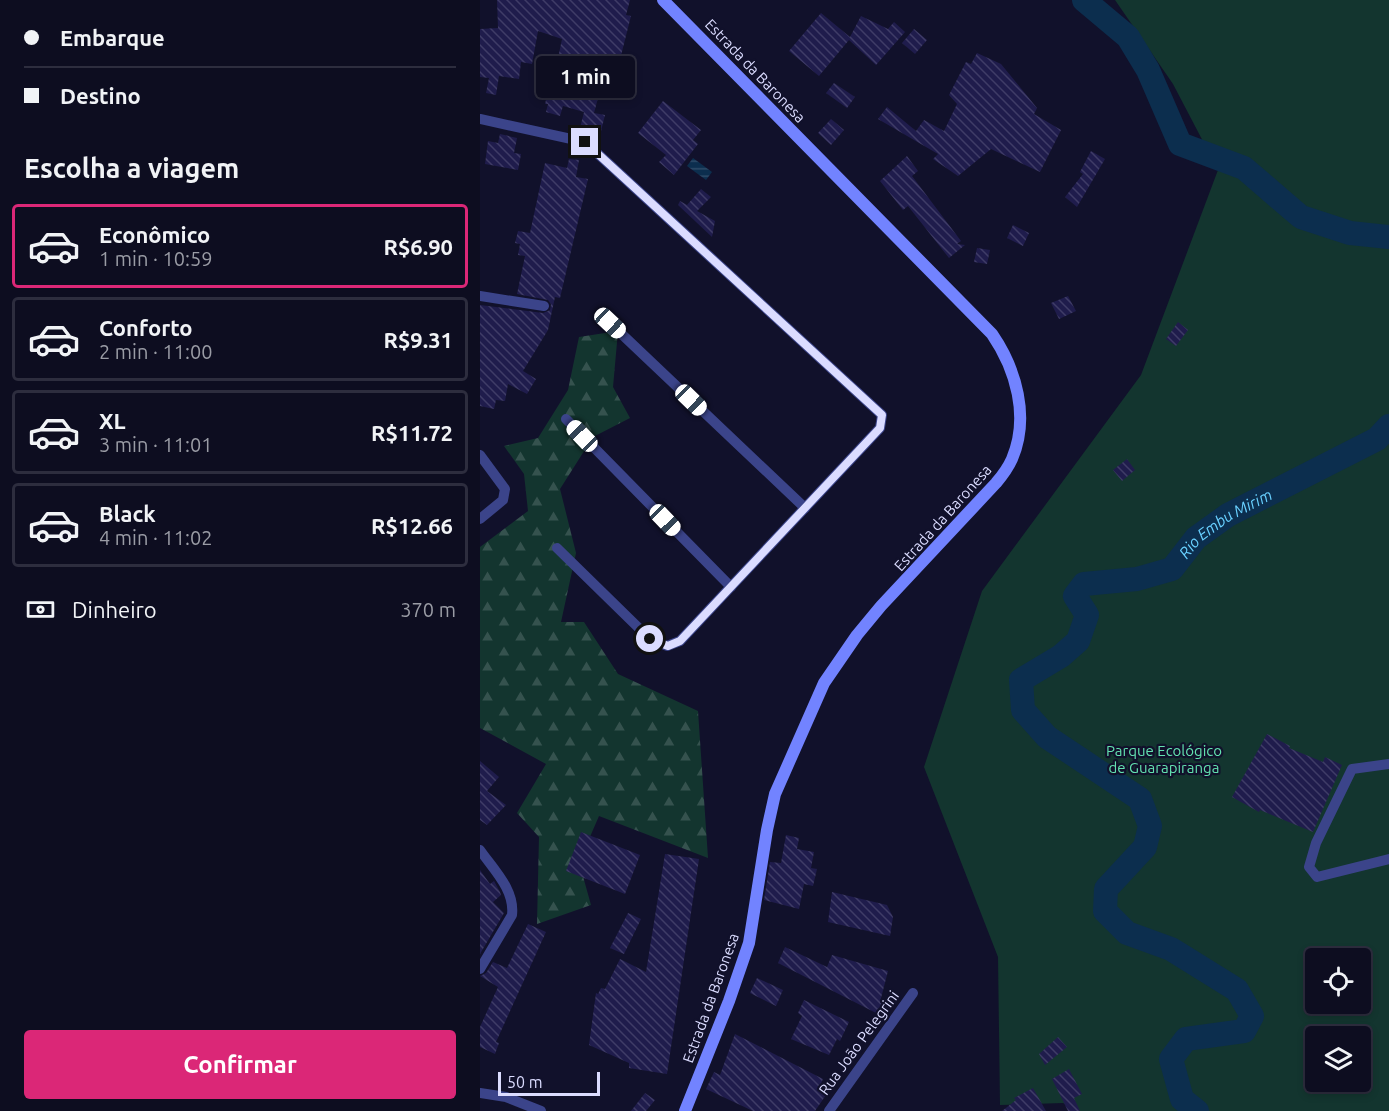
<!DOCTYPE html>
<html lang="pt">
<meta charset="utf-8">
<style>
:root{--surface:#0d0d20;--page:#1b1b2d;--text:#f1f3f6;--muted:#9a9ca5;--line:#2d2d3e;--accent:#db2777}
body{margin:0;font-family:Ubuntu,sans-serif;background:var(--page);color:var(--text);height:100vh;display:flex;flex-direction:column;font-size:22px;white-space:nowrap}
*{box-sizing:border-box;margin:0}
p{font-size:20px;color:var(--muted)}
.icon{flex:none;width:33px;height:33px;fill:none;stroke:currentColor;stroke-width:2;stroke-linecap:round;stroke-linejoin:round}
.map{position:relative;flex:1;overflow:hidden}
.side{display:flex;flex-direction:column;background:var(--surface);width:480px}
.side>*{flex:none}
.banner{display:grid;align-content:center;height:132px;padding:0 24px;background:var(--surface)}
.controls{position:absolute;left:825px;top:948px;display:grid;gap:12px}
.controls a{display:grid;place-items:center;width:66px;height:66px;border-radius:6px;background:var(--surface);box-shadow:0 3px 9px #0003,0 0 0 2px var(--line);font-size:30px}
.scale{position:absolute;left:18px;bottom:15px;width:102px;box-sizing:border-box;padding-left:6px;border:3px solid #dbdcff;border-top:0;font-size:16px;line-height:21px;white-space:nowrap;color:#dbdcff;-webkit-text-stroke:4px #11112b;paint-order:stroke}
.end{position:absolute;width:27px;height:27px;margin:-14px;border:8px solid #dbdcff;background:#111;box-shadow:0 0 0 3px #111}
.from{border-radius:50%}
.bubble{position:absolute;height:42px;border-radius:6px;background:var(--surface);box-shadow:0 3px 9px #0003,0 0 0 2px var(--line);font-size:20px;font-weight:700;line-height:42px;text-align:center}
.car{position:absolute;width:18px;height:36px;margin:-18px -9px;border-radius:8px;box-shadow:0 0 4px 2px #0007;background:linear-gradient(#fff 24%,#345 0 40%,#fff 0 76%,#345 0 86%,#fff 0)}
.banner b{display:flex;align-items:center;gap:21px;height:57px;font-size:22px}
.banner b+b{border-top:2px solid var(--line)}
.banner i{width:15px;height:15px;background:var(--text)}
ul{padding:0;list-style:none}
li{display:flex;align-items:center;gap:18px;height:84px;margin:0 12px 9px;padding:0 12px;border:3px solid var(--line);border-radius:6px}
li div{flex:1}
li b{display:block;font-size:22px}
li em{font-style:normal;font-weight:700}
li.active{border-color:var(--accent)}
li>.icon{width:54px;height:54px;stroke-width:1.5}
h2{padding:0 24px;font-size:27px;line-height:72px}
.pay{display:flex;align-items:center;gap:15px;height:66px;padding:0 24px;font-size:22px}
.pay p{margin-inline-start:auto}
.button{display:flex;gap:12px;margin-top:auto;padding:12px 24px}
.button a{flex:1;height:69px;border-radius:6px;background:var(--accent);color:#fff;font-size:24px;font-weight:700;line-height:69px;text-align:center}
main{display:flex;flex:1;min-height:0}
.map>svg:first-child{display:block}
</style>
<main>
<section class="side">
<div class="banner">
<b><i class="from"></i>Embarque</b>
<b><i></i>Destino</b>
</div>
<h2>Escolha a viagem</h2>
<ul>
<li class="active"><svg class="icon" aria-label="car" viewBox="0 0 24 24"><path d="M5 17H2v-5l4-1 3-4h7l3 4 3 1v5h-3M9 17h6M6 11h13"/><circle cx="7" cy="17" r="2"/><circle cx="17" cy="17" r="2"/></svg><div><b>Econômico</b><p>1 min · 10:59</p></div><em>R$6.90</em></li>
<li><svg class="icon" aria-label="car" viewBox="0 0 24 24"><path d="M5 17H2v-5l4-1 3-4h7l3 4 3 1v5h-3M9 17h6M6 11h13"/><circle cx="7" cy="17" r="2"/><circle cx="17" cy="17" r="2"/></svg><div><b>Conforto</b><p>2 min · 11:00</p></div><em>R$9.31</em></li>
<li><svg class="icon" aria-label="car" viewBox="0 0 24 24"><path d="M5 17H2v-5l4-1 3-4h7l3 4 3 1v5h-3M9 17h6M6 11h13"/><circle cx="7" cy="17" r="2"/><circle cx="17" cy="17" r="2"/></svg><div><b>XL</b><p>3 min · 11:01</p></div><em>R$11.72</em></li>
<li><svg class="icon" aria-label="car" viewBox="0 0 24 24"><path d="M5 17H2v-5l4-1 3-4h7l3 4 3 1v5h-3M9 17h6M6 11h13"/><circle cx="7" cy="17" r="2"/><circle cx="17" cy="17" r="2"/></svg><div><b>Black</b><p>4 min · 11:02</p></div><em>R$12.66</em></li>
</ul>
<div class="pay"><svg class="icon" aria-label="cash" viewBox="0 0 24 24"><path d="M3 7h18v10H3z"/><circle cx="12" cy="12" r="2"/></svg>Dinheiro<p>370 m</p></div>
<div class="button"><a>Confirmar</a></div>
</section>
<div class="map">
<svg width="909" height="1111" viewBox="0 0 909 1111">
<defs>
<pattern id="forest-firs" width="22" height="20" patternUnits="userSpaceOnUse" patternTransform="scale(1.5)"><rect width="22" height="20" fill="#13352f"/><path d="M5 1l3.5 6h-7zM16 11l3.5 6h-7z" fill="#35524e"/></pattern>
<pattern id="water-rules" width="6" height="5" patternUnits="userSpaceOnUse" patternTransform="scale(1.5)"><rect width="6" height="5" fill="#0c2e4e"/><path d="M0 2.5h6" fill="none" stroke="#2f4c69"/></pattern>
<pattern id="building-back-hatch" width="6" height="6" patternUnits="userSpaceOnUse" patternTransform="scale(1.5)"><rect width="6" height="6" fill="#1f1c4c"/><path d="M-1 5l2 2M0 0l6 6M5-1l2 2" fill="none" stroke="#3f3c67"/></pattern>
</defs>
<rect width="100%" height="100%" fill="#11112b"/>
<!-- forest -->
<polygon fill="url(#forest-firs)" points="138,331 133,387 150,418 113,437 80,489 96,553 81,622 104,622 138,674 218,711 228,858 119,816 99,862 111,905 57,924 59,837 37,813 66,764 0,728 0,547 48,511 44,474 24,446 58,438 88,390 99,337"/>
<!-- green -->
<path fill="#13352f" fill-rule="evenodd" d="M635 0H909V1111H599L583 1103 520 1105 518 957 444 767 502 591 661 375 738 170 693 84ZM836 958H880V1004H836ZM836 1036H880V1082H836Z"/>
<!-- water -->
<polygon fill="url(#water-rules)" points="213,158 232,172 226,180 207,166"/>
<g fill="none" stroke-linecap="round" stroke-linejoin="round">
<!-- river -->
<g stroke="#0c2e4e" stroke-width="24">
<polyline points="604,0 648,37 668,70 700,144 764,168 821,217 870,233 909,237"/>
<path id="s1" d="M717 1111 702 1099 691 1059 706 1039 764 1031 772 1016 757 990 691 949 647 933 625 911 626 889 665 847 670 826 660 799 567 737 543 710 541 680 581 656 598 641 607 615 595 596 604 584 657 579 692 569 716 538 748 515 897 439 909 426"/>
</g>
</g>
<!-- building -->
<g fill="url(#building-back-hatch)">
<polygon points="17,0 150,0 146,15 151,16 132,91 121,87 114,113 125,115 121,131 100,128 104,112 83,106 80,116 66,112 68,104 65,104 75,62 77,63 82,39 58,31 52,64 41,62 39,79 19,76 16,95 6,93 9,78 0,77 0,29 18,28"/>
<polygon points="341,13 370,37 381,16 408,29 414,22 425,32 396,65 369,40 339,76 309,51"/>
<polygon points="434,29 447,40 435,54 422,43"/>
<polygon points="497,53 521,64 557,108 554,114 581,130 560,172 511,149 478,176 453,159 458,154 398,119 407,107 436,131 444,120 464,131 477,104 469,95 486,62 491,64"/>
<polygon points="354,83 375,97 367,108 346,93"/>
<polygon points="183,101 221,130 213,140 218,144 194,175 179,162 186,155 158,133"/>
<polygon points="351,119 364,130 351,145 338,133"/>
<polygon points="20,134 37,138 34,153 41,154 38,170 5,164 8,141 18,143"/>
<polygon points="611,151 625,159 597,207 585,197 603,174 600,172"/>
<polygon points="427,156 438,171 432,176 481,241 477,244 485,245 469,258 428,206 423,210 400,181"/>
<polygon points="89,159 99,160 96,177 108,179 80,298 75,297 68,330 43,371 56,379 47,394 28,384 25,401 16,400 14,409 0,406 0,305 63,313 70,310 71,304 68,300 37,294 45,256 38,255 40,244 35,243 38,231 50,233 65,163 87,168"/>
<polygon points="221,189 231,197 217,211 235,221 232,237 198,205 200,201 207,205"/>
<polygon points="533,225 549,233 543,246 527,238"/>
<polygon points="497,248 510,250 507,264 494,262"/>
<polygon points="588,296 596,311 579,319 571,303"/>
<polygon points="698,322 708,330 696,346 686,339"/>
<polygon points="647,459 655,470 642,481 633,470"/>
<polygon points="787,734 810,746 809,748 843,762 845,757 862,765 833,832 780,810 779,812 752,797"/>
<polygon points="0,761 19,777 7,791 26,805 7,825 0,820"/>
<polygon points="101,832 160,855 145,894 86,871"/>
<polygon points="306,835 319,838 317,849 334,852 331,868 337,869 333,886 324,884 319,909 284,900 290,862 301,863"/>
<polygon points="185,854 219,859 187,1074 149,1068 149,1063 109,1045 116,993 118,994 121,988 125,989 140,959 166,972"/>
<polygon points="0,870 10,884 14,881 20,892 21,895 13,902 24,913 0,954"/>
<polygon points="352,892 407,905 413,917 410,936 348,922"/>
<polygon points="148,913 161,919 144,954 130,948"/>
<polygon points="48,924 66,932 16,1042 19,1043 15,1054 0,1047 0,1027 18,987 0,976 6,973 13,962 27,968"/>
<polygon points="305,947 347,967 352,955 408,971 400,1002 405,1005 400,1013 396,1013 298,963"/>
<polygon points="277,978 303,990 296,1006 270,993"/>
<polygon points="324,1000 369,1022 360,1041 357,1039 349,1055 311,1039 322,1016 318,1013"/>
<polygon points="255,1034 343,1079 339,1088 348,1092 335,1111 273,1111 226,1089 234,1072 240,1075"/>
<polygon points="578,1037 587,1047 565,1065 559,1054"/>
<polygon points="589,1069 602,1094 594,1098 600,1111 588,1111 572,1079"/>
<polygon points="553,1088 566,1111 522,1111 536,1100 534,1098"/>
<polygon points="165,1093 175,1100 166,1111 151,1111"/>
</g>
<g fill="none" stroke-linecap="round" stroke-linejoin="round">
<!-- minor -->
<g stroke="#3b448a" stroke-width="10">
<polyline points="0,119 105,142 402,415 400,428 200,641 187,646 170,639 77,548"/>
<polyline points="0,296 64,306"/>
<polyline points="130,323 325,508"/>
<polyline points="86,419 251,587"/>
<polyline points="0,455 25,489 23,500 0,519"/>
<polyline points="909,764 872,769 836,843 829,867 837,877 909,859"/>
<path d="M0 850C14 870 35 890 32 915L0 969"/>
<polyline points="0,1093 26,1097 61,1111"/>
<polyline points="349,1111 433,993"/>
</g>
<!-- secondary -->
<path stroke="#7283ff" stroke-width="12" d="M183 0 512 334C536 369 550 417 532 459 528 468 522 476 516 483L401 606 377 635 344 683 295 794 287 830 269 943 249 1001 205 1111"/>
</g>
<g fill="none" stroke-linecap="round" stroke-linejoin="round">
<!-- route -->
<polyline stroke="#dbdcff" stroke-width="8" points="105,142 402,415 400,428 200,641 188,646 170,639"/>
</g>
<g text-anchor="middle" stroke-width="4.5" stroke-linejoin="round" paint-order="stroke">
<!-- street labels -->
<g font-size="15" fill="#dbdcff" stroke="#11112b">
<text transform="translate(275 71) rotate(46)" y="5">Estrada da Baronesa</text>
<text transform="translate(463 518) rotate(-48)" y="5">Estrada da Baronesa</text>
<text transform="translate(231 998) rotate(-70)" y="5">Estrada da Baronesa</text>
<text transform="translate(379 1043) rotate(-54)" y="5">Rua João Pelegrini</text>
</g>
<!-- park labels -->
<g font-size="15" fill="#63e2b0" stroke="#11112b">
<text x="684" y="756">Parque Ecológico<tspan x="684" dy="17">de Guarapiranga</tspan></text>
</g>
<!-- water labels -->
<g font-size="16" font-style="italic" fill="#69d0ff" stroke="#11112b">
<text dy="6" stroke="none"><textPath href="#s1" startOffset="950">Rio Embu Mirim</textPath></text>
</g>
</g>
</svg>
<div class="controls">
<a><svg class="icon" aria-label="locate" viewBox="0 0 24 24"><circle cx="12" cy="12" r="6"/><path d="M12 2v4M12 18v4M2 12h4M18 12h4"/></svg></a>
<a><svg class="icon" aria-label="layers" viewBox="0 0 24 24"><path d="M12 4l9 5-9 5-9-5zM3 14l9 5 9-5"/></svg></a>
</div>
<div class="scale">50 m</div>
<i class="end from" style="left:170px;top:639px"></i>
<i class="end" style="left:105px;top:142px"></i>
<div class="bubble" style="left:56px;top:56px;width:99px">1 min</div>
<i class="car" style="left:130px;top:323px;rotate:133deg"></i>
<i class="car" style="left:211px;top:400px;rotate:134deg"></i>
<i class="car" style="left:102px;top:436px;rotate:316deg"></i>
<i class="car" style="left:185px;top:520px;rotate:136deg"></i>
</div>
</main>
